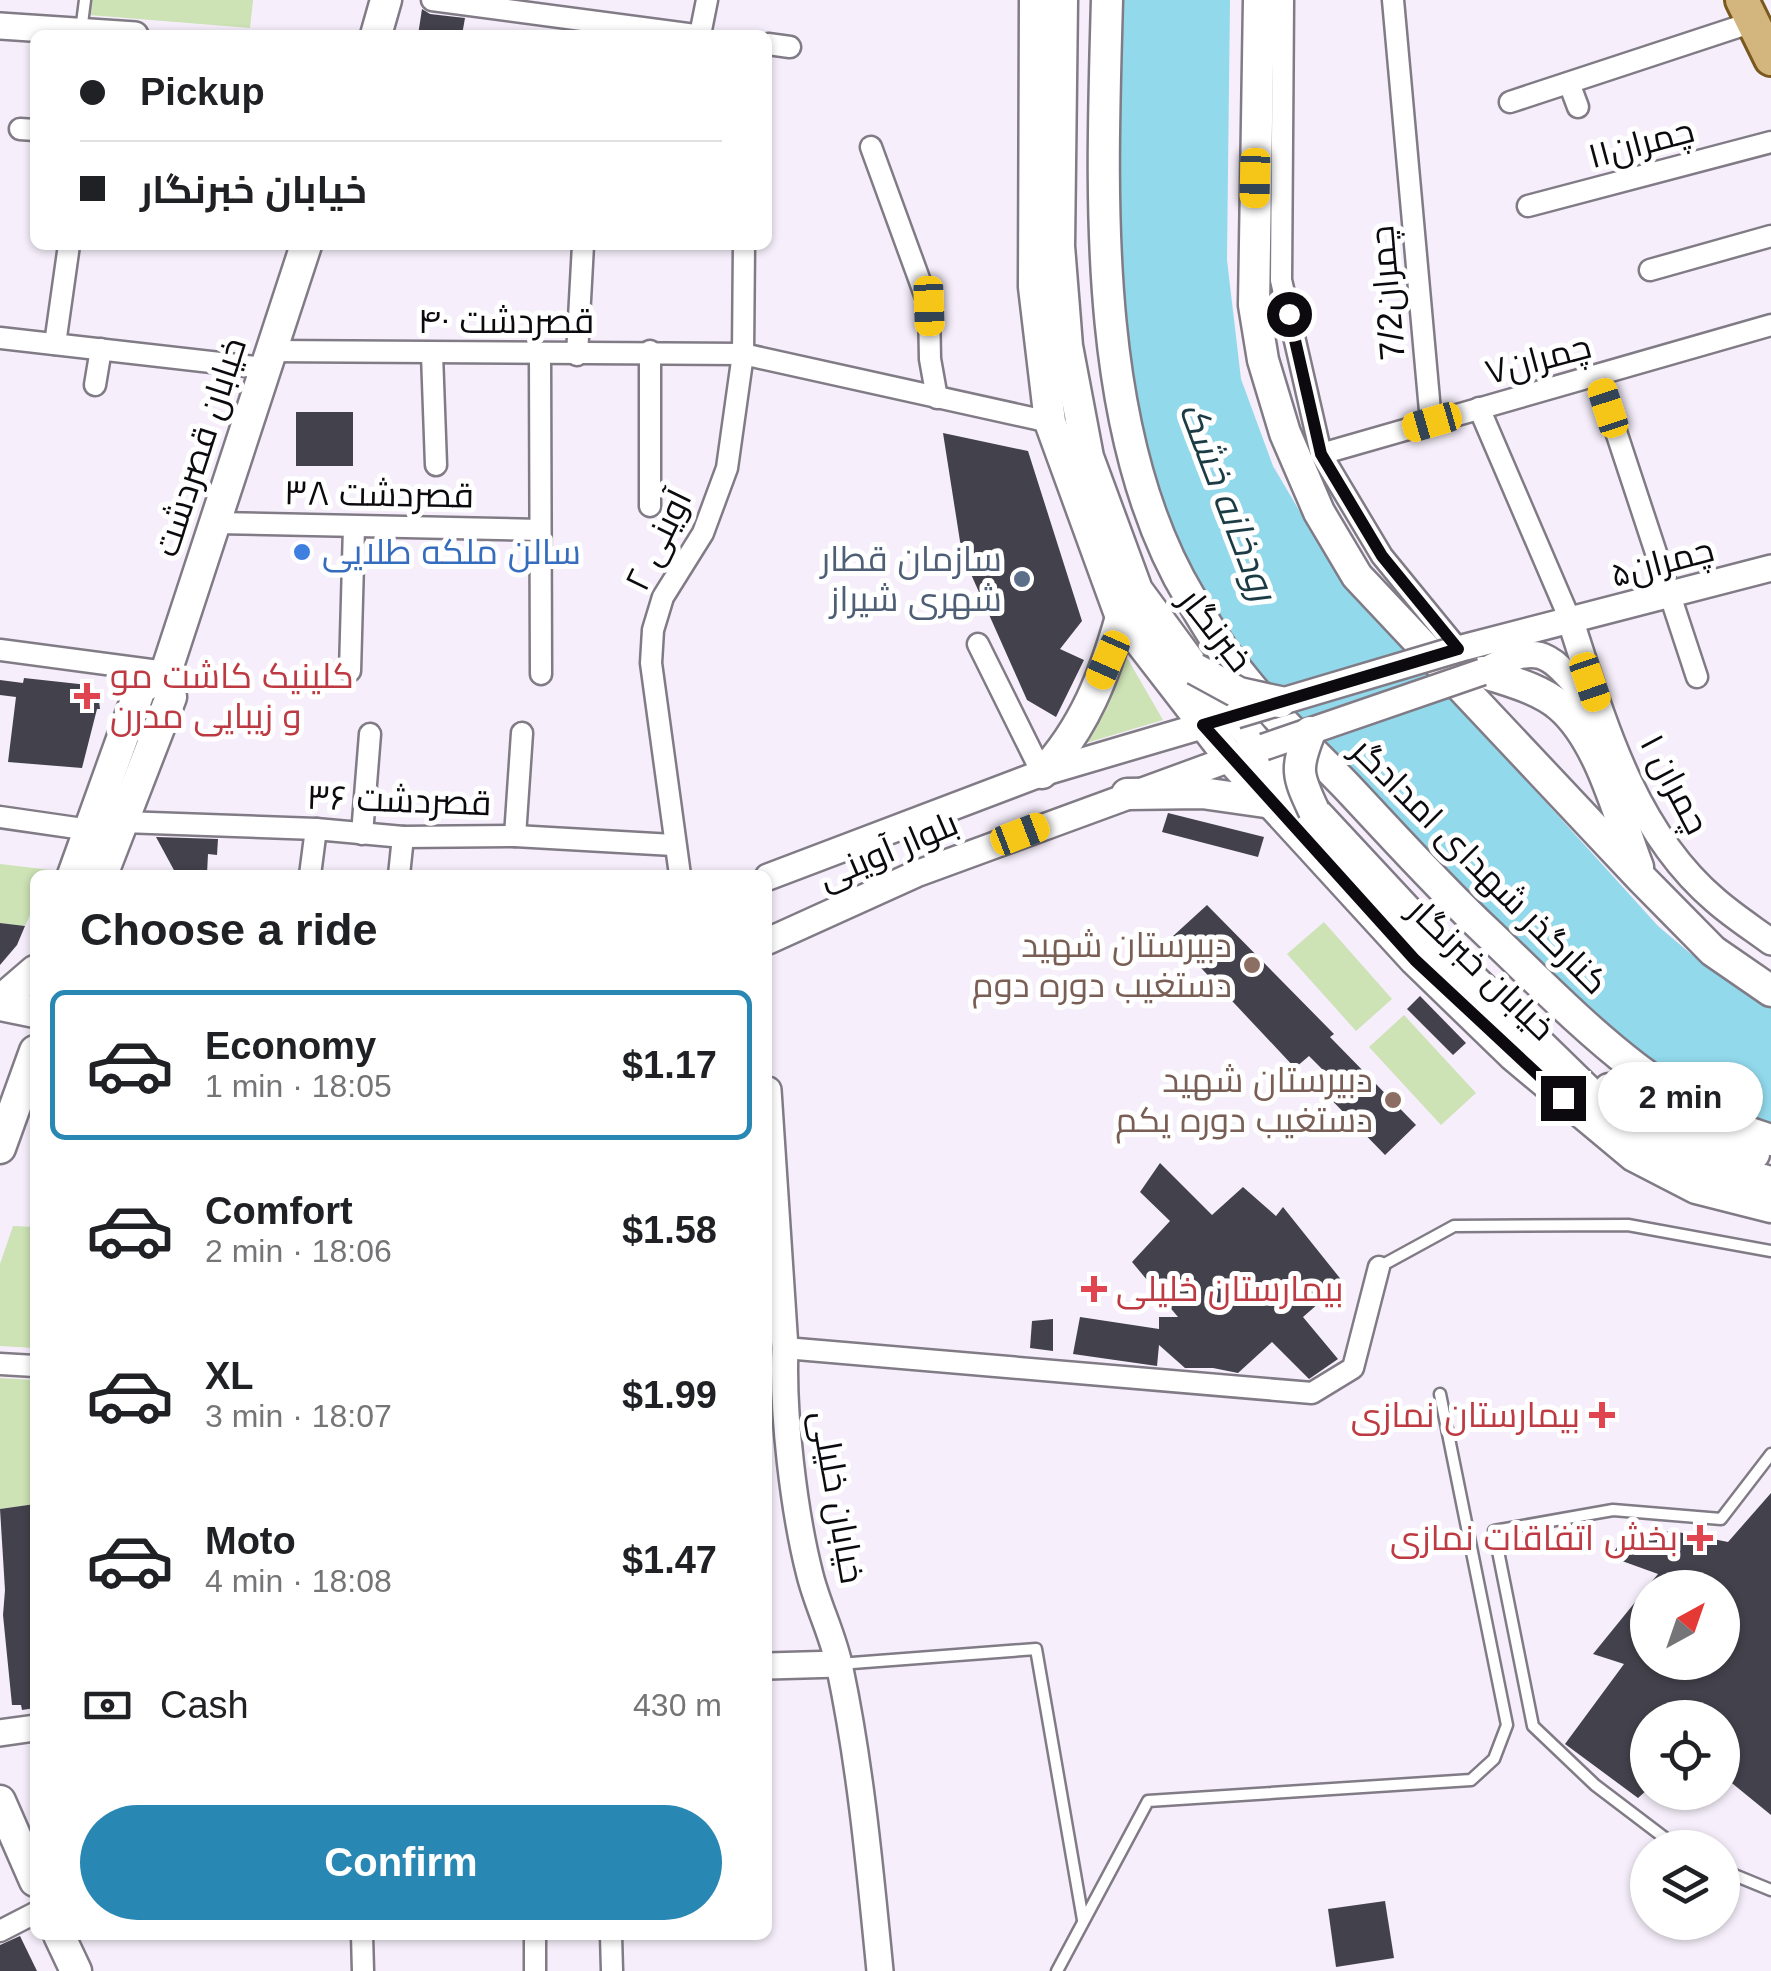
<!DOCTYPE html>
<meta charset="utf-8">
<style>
:root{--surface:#fff;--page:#f2f2f2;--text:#202124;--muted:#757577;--line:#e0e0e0;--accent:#2987b3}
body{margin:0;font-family:Helvetica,Cairo,sans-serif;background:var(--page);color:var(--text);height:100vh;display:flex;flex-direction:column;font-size:38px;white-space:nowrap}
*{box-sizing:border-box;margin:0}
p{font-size:32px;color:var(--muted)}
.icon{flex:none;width:55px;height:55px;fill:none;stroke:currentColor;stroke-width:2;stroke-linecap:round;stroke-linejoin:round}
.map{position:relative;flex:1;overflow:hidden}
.drawer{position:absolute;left:30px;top:870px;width:742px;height:1070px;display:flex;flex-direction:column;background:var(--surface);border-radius:15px;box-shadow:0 2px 8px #0004}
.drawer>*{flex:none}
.top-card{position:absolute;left:30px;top:30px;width:742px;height:220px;border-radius:15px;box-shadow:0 2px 8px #0004;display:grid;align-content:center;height:220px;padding:0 50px;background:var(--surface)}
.needle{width:65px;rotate:40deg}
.buttons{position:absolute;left:1630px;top:1570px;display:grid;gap:20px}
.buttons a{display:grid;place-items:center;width:110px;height:110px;border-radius:50%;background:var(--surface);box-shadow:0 2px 8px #0004;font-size:50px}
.end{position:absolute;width:45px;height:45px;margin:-22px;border:12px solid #0c0a0e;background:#fff;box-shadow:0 0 0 5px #fff}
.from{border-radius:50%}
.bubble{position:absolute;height:70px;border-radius:35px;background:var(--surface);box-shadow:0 2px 8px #0004;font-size:32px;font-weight:700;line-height:70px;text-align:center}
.car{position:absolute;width:30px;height:60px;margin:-30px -15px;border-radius:12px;box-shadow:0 0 8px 2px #0007;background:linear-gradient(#f5c518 24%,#345 0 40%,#f5c518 0 76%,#345 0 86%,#f5c518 0)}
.top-card b{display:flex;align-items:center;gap:35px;height:95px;font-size:38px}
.top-card b+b{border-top:2px solid var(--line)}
.top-card i{width:25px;height:25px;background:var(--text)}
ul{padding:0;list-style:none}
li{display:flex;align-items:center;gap:30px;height:150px;margin:0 20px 15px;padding:0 30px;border:5px solid transparent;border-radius:15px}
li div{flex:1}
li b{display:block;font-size:38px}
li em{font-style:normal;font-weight:700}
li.selected{border-color:var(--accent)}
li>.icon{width:90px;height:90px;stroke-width:1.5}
h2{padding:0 50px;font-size:45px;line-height:120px}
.pay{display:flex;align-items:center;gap:25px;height:110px;padding:0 50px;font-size:38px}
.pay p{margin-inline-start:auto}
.button{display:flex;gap:20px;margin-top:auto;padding:20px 50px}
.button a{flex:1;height:115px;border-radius:60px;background:var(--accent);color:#fff;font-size:40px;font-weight:700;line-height:115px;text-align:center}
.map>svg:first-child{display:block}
</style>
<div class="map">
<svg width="1771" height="1971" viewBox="0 0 1771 1971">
<rect width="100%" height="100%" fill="#f6effb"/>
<!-- green -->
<g fill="#cde2b5">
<polygon points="91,0 253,0 250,28 89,15"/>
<polygon points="1126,656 1163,720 1086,743"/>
<polygon points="0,864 51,870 49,875 35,875 35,904 25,926 0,923"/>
<polygon points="1324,922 1392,999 1356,1031 1287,954"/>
<polygon points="1404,1015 1476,1093 1441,1125 1369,1047"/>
<polygon points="13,1226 35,1227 35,1348 0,1346 0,1264"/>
<polygon points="0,1378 35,1380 35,1504 0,1509"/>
</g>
<!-- water -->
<polygon fill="#92d9ec" points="1124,0 1230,0 1227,260 1241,379 1273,466 1332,566 1658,926 1691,954 1771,1006 1771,1128 1727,1115 1651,1061 1469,901 1260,673 1201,593 1166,516 1137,425 1116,249"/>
<!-- building -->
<g fill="#43414b" fill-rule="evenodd">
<polygon points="422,9 430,14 465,18 462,35 418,35"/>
<rect x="296" y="412" width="57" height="54"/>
<polygon points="943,433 1028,451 1082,621 1060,649 1084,660 1056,717 1027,700 962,554"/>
<polygon points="24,678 88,685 98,693 100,709 97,709 82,768 8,762 16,697 0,695 0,680 23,683"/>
<polygon points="1168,813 1264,837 1258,857 1162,832"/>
<polygon points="156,837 218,839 217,855 208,854 207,874 175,872"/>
<polygon points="1207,905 1334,1034 1330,1037 1416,1125 1385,1155 1317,1085 1328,1075 1309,1056 1295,1068 1172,937"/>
<polygon points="0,923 25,926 17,945 0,965"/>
<polygon points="1420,996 1466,1043 1453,1055 1407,1009"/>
<polygon points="1160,1163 1212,1215 1243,1187 1276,1216 1283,1207 1343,1282 1303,1317 1338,1359 1309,1379 1272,1342 1238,1373 1213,1368 1185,1368 1159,1345 1157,1366 1073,1354 1080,1317 1159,1329 1159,1317 1178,1317 1132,1262 1170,1221 1140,1192"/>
<polygon points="1053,1319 1053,1351 1030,1348 1032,1321"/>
<path d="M1771 1493V1815L1722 1775V1718H1648V1789L1638 1798 1565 1744 1624 1664 1593 1654 1658 1574 1611 1557 1625 1534 1673 1531 1728 1542ZM1648 1588H1722V1662H1648Z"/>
<polygon points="35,1504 35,1708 22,1710 21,1705 12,1705 3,1615 5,1590 0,1509"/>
<polygon points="1385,1901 1394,1958 1336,1967 1328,1909"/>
<polygon points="20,1936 37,1971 0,1971 0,1945"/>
</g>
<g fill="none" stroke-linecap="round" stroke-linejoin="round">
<!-- service casing -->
<g stroke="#817b86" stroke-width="15">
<g id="service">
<polyline points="81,31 85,0"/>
<polyline points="1379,1267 1454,1226 1628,1225 1771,1251"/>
<polyline points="839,1664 1036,1649 1083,1920"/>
<polyline points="1678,1848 1595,1785 1533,1726 1494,1531 1613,1510 1721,1519 1771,1454"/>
<polyline points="1722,1870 1771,1890"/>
<polyline points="1057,1971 1148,1801 1471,1780 1494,1759 1507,1725 1440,1394"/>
</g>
</g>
<!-- minor casing -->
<g stroke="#817b86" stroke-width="25">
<g id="minor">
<polyline points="432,0 695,35"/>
<polyline points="1283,0 1281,280 1321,454 1382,556 1458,649"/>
<polyline points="1393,0 1431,422"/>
<polyline points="700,35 707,0"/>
<polyline points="768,44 790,47"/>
<polyline points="1569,83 1578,107"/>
<polyline points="1510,102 1753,22"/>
<polyline points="20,129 35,130"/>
<polyline points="871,147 929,306 930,359 937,398"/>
<polyline points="1528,206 1771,142"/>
<polyline points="1650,270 1771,236"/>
<polyline points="0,338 264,368"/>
<polyline points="55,344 69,245"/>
<polyline points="269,351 743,354 1050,422"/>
<polyline points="650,351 650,506"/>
<polyline points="432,354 436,465"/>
<polyline points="540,355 541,674"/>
<polyline points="577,355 583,245"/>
<polyline points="1598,377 1697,677"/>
<polyline points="95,385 101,349"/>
<polyline points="1479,408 1571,622"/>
<polyline points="1321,454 1771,325"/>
<polyline points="216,523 540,530"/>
<polyline points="978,644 1042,773"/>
<polyline points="0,650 166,672"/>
<polyline points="350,671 354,527"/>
<polyline points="0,817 90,830"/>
<polyline points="123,822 316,829 403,837 515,836 673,845"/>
<polyline points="362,834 370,734"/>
<polyline points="515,836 522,733"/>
<polyline points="310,875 316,829"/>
<polyline points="399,875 403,837"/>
<polyline points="680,875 651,663 653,630 663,597 703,533 727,468 743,354 744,245"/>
<polyline points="785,1348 1312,1393 1353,1368 1379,1267"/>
<polyline points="0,1364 35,1366"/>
<polyline points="0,1931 35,1913"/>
<polyline points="362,1935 363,1971"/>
<polyline points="611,1935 612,1971"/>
<polyline points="535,1971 535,1935"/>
</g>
</g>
<!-- tertiary casing -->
<g stroke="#817b86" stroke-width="30">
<g id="tertiary">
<polyline points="0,26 135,35"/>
<path d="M1571 622C1603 721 1633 830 1715 900 1732 915 1752 928 1771 942"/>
<polyline points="1458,649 1771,568"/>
<path d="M1482 672C1544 639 1548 654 1592 703"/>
<polyline points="768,877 1042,773 1222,720"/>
<polyline points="768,941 916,874 1246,753"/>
<path d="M768 1090 785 1348C782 1412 794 1513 810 1575 818 1607 834 1637 840 1669 861 1769 870 1870 880 1971"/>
<polyline points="768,1666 839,1664"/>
<polyline points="0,1733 35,1728"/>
</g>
</g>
<!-- secondary casing -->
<g stroke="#817b86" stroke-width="35">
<g id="secondary">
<polyline points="1035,0 1034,287 1050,422 1121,617 1230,758 1415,960 1513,1055 1634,1156 1696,1188 1771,1207"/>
<polyline points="1062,0 1059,246 1067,346 1088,457 1137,590 1195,669 1314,811 1449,956 1600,1103 1647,1135 1710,1166 1771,1182"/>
<path d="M1107 0C1102 188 1090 433 1191 599 1206 624 1222 652 1241 675 1273 716 1314 752 1350 790 1395 838 1439 887 1487 932 1571 1012 1656 1106 1771 1140"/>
<polyline points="1259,0 1254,305 1263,360 1285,433 1319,512 1357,576 1642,879 1713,951 1771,991"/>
<polyline points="376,35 386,0"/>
<path d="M1482 672C1508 681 1539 688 1560 706 1601 741 1619 818 1638 867"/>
<path d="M1042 773C1084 729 1105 674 1121 617"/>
<polyline points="1127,794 1202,793 1272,803"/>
<polyline points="73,875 140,689 166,672"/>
<polyline points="102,875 171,697 166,672 306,245"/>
<polyline points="0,1001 35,971"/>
<polyline points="0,1005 35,1012"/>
<polyline points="1609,1089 1672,1123 1754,1154"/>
<polyline points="0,1148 35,1051"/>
<polyline points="0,1801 35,1881"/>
<polyline points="59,1935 76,1971"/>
</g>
</g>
<!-- primary casing -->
<g stroke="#7a591f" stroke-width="38">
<polyline id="primary" points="1742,0 1771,59"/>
</g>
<!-- service -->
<use href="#service" stroke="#fff" stroke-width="10"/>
<!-- minor -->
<use href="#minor" stroke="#fff" stroke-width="20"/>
<!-- tertiary -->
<use href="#tertiary" stroke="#fff" stroke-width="25"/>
<!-- secondary -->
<use href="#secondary" stroke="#fff" stroke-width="30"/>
<!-- primary -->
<use href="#primary" stroke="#d3b57e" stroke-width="32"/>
<!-- tertiary-bridge casing -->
<g stroke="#817b86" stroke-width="30" stroke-linecap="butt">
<g id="tertiary-bridge">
<polyline points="1236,715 1458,649"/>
<polyline points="1264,747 1482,672"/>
</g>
</g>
<!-- secondary-bridge casing -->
<g stroke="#817b86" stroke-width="35" stroke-linecap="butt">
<g id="secondary-bridge">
<polyline points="1195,669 1239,693 1280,702"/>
<path d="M1310 732C1295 769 1297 775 1314 811"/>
</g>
</g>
<!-- tertiary-bridge -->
<use href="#tertiary-bridge" stroke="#fff" stroke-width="25"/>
<!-- secondary-bridge -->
<use href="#secondary-bridge" stroke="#fff" stroke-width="30"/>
</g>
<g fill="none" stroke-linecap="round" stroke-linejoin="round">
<!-- route -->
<polyline stroke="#0c0a0e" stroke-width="12" points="1289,314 1321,454 1382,556 1458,649 1203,725 1415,960 1563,1098"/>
</g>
<!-- markers -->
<circle fill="#3f7fe0" stroke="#fff" stroke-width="4" cx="302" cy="552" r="10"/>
<circle fill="#5c6f8a" stroke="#fff" stroke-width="4" cx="1022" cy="579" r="10"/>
<g fill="#e0444e" stroke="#fff" stroke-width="4">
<path d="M82 681h10v10h10v10h-10v10h-10v-10h-10v-10h10z"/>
<path d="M1089 1274h10v10h10v10h-10v10h-10v-10h-10v-10h10z"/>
<path d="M1597 1400h10v10h10v10h-10v10h-10v-10h-10v-10h10z"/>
<path d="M1695 1523h10v10h10v10h-10v10h-10v-10h-10v-10h10z"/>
</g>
<g fill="#8d6e63" stroke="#fff" stroke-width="4">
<circle cx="1252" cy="965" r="10"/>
<circle cx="1393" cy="1100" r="10"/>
</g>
<g text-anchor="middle" stroke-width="10" stroke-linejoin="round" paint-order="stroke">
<!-- street labels -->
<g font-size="35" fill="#0c0a0e" stroke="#fff">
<text transform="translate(1641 143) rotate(-15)" y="12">چمران۱۱</text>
<text transform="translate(1387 293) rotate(-95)" y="12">7/2چمران</text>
<text x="506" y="333">۴۰ قصردشت</text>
<text transform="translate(1538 359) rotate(-15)" y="12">چمران۷</text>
<text transform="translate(200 447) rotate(-72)" y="12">خیابان قصردشت</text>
<text transform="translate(379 494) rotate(1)" y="12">۳۸ قصردشت</text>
<text transform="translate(658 540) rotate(-64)" y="12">۲ آوینی</text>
<text transform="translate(1662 562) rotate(-15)" y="12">چمران۵</text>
<text transform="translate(1216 630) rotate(52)" y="12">خبرنگار</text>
<text transform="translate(1675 784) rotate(62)" y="12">چمران ۱</text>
<text transform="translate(399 800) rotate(2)" y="12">۳۶ قصردشت</text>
<text transform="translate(888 850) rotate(-23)" y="12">بلوار آوینی</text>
<text transform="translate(1480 866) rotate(45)" y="12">کنارگذر شهدای امدادگر</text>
<text transform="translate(1482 969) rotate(44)" y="12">خیابان خبرنگار</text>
<text transform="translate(838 1497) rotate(80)" y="12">خیابان خلیلی</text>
</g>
<!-- shop labels -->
<g font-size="35" fill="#366cbe" stroke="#fff" text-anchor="start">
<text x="322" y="564">سالن ملکه طلایی</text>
</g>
<!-- service labels -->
<g font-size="35" fill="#4e5e75" stroke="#fff" text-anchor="end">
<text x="1002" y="571">سازمان قطار<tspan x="1002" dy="40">شهری شیراز</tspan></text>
</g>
<!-- health labels -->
<g font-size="35" fill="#be3a42" stroke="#fff" text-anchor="start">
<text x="110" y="688">کلینیک کاشت مو<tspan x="110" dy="40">و زیبایی مدرن</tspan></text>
<text x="1116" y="1301">بیمارستان خلیلی</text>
<text x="1580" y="1427" text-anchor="end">بیمارستان نمازی</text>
<text x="1678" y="1550" text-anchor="end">بخش اتفاقات نمازی</text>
</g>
<!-- education labels -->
<g font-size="35" fill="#785e54" stroke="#fff" text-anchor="end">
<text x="1232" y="957">دبیرستان شهید<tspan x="1232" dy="40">دستغیب دوره دوم</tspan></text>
<text x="1373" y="1092">دبیرستان شهید<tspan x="1373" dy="40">دستغیب دوره یکم</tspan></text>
</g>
<!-- water labels -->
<g font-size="38" font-style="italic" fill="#1b3c45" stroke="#fff">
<text transform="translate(1228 501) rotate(69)" y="13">رودخانه خشک</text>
</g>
</g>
</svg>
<div class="buttons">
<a><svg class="needle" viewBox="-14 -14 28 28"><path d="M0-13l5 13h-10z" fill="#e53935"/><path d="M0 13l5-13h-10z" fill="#757577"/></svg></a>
<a><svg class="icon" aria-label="locate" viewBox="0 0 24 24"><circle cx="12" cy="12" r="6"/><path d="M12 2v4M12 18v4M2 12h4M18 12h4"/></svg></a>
<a><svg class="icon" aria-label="layers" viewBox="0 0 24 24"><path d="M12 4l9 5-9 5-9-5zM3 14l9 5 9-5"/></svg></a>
</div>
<i class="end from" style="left:1289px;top:314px"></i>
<i class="end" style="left:1563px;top:1098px"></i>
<div class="bubble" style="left:1598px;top:1062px;width:165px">2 min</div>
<i class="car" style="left:1255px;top:178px;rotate:181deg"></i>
<i class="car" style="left:929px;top:306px;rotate:178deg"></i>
<i class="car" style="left:1608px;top:408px;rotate:342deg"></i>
<i class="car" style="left:1432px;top:422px;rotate:254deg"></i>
<i class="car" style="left:1108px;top:660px;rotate:204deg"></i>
<i class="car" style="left:1590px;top:682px;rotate:161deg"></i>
<i class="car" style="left:1020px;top:834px;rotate:69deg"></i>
<div class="top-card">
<b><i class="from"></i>Pickup</b>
<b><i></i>خیابان خبرنگار</b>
</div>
<section class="drawer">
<h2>Choose a ride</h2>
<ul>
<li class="selected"><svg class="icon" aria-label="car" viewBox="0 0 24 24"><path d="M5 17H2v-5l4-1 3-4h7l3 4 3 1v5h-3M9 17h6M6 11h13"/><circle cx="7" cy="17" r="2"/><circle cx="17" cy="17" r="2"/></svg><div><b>Economy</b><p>1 min · 18:05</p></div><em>$1.17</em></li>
<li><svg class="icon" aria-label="car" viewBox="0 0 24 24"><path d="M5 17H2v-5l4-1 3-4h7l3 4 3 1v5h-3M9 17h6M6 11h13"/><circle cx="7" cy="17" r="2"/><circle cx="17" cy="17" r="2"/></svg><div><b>Comfort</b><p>2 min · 18:06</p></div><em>$1.58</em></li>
<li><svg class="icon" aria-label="car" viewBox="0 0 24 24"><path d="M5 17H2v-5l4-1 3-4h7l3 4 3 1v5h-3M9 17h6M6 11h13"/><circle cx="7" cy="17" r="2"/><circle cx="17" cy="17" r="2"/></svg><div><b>XL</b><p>3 min · 18:07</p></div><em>$1.99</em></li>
<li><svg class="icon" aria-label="car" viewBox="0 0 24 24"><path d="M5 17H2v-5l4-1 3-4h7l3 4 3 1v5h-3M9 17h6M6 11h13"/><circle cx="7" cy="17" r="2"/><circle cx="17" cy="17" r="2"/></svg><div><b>Moto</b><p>4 min · 18:08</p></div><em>$1.47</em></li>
</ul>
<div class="pay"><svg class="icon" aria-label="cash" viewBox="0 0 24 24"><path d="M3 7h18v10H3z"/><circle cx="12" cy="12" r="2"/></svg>Cash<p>430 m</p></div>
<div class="button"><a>Confirm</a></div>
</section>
</div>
